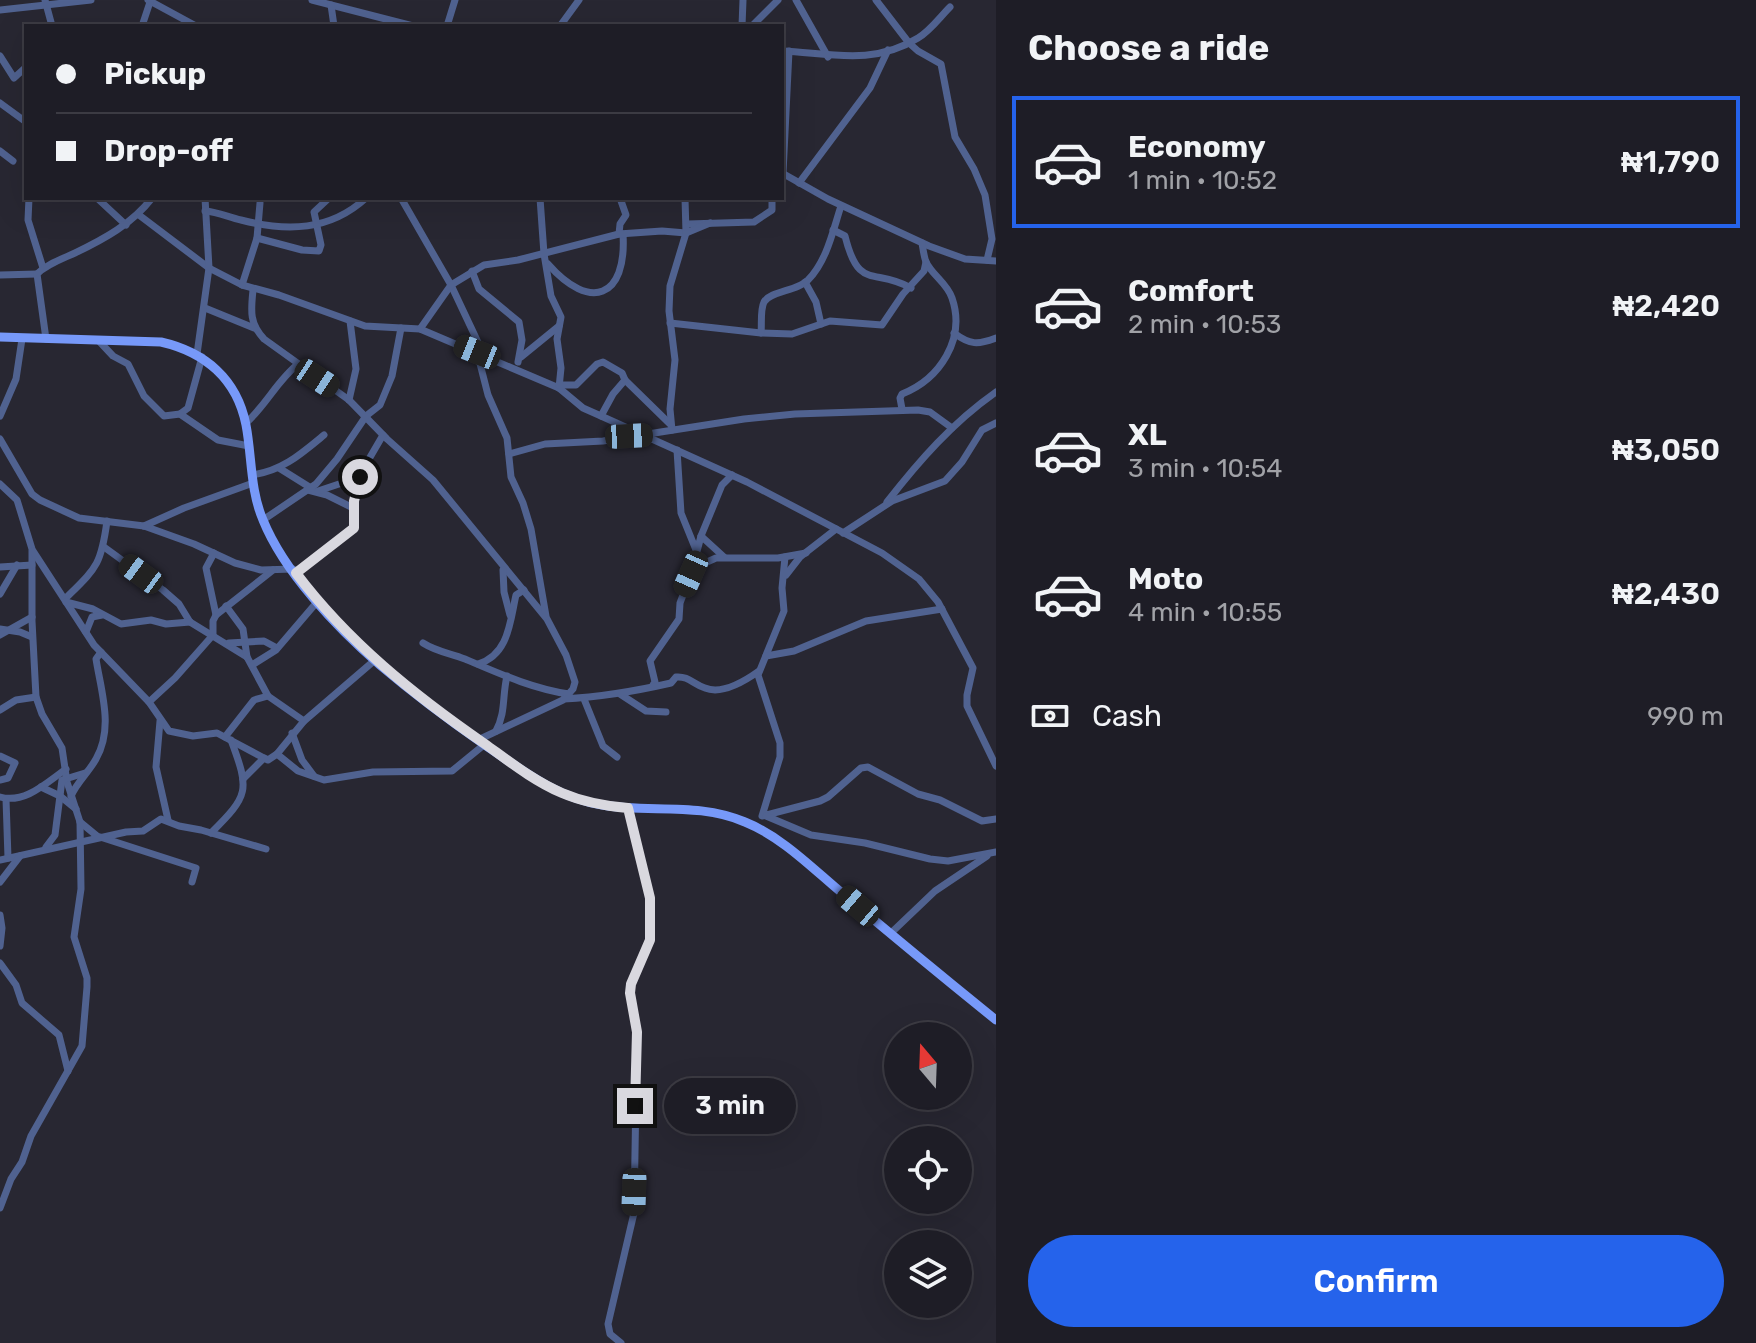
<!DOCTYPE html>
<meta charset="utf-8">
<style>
:root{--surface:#1e1d26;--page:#2b2a32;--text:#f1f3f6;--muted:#a1a2a7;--line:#3c3b43;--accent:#2563eb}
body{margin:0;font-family:Rubik,sans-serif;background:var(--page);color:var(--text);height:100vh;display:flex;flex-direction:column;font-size:30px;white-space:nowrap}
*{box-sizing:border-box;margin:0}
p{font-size:26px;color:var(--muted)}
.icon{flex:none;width:44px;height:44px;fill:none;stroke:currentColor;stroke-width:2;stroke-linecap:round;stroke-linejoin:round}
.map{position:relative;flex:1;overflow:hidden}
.panel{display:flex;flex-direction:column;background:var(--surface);width:760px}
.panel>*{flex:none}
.hud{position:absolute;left:24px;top:24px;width:760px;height:176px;border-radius:0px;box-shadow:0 8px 32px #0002,0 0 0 2px var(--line);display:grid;align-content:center;height:176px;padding:0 32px;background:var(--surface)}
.needle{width:52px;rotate:341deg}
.buttons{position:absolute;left:884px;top:1022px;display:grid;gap:16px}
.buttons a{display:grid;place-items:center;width:88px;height:88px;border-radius:50%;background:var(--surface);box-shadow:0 8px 32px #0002,0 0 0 2px var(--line);font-size:40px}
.end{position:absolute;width:36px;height:36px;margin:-18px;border:10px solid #d9d8df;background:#111;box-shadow:0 0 0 4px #111}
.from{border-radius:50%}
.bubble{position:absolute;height:56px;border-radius:28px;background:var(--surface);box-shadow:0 8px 32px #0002,0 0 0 2px var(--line);font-size:26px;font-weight:600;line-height:56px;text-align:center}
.car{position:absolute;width:24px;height:48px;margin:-24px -12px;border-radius:10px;box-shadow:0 0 6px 2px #0007;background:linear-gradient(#222 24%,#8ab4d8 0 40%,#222 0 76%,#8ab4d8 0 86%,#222 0)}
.hud b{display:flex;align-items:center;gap:28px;height:76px;font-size:30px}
.hud b+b{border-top:2px solid var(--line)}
.hud i{width:20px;height:20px;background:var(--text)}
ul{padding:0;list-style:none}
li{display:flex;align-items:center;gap:24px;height:132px;margin:0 16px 12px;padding:0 16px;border:4px solid transparent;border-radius:0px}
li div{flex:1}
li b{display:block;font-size:30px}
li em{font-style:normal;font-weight:600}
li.selected{border-color:var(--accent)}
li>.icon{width:72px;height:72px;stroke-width:1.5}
h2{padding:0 32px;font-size:36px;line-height:96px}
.pay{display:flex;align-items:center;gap:20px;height:88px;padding:0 32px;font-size:30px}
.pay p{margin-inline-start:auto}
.primary-button{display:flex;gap:16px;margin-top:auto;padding:16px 32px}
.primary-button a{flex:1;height:92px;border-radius:48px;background:var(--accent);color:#fff;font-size:32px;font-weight:600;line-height:92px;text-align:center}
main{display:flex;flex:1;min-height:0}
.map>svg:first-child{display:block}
</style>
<main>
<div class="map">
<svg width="996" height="1343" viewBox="0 0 996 1343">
<rect width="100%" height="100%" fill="#282732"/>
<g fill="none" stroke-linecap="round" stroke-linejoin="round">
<!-- minor -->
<g stroke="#506290" stroke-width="7">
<polyline points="45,0 52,26"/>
<polyline points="148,0 196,26"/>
<polyline points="312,0 413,26"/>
<polyline points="796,0 828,57"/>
<polyline points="876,0 909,43 918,51 941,64 955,137 974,169 985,195 992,239 987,260"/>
<polyline points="331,5 334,26"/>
<polyline points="0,10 91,0"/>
<polyline points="142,26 150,2"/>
<polyline points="447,26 455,0"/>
<polyline points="560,26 579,0"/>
<polyline points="742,26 743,0"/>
<polyline points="752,26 778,0"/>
<path d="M782 51C829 53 873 66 918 38 930 31 940 17 950 7"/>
<polyline points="0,56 14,78 26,67"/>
<polyline points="0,103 26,122"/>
<polyline points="0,151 13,161"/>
<polyline points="782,173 828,199 929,246 965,259 996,261"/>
<polyline points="783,173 789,51"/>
<polyline points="799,183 870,88 888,50"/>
<polyline points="29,198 28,220 43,268"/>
<polyline points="97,198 126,225"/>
<polyline points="401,198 451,285 484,355"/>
<polyline points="540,198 544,254 551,296 561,317 557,339 561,368 559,388"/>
<path d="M205 211C218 212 228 217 241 220 287 232 330 231 366 198"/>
<polyline points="139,215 209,268 242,285 279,295 365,326 420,329 559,388 583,408 601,416 747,482 882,553 919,579 938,602 973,668 967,695 967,706 996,766"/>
<polyline points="688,224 754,222 772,210 772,198"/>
<path d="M833 230 845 236C859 292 874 267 911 288"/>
<polyline points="619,234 620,224 626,215 620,198"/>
<polyline points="257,238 302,250 319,251 321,245 314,212 329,198"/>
<path d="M548 264C590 312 627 298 623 234"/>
<polyline points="472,271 479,289 519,322 522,340 518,362"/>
<polyline points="0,275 37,274"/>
<polyline points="805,282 816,302 821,324"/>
<polyline points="242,285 257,238 260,203"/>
<path d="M253 290C251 310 249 323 264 339L349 400 387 439 433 480 547 619 566 655 575 682 573 689 563 700 478 740"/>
<polyline points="205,308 254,328"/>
<polyline points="670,323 761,333 792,334 830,321 882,325 903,294 924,271 926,262"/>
<polyline points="420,329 451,285 484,265 518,260 619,234 662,231 686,233 710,223"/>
<path d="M761 333C762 324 760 310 764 302 770 291 798 291 808 280 827 261 833 230 841 206"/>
<path d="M954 333C970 345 978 345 996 338"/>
<path d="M46 339 37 274C47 264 62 259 75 253 104 239 132 224 152 198"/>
<polyline points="98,340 113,356 128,364 144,396 164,416 180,414 188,408 202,357"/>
<polyline points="477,352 488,395 507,438 511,477 523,503 531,529 546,616"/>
<polyline points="197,354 209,268 205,198"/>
<polyline points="521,357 559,326"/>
<polyline points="559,385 576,385 597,364 603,362 622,373 625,380 670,424"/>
<polyline points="349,400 356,369 350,321"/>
<path d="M902 409 900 398 902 394C940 379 966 339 952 298 947 283 932 275 926 262 924 257 923 249 922 243"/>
<polyline points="180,414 218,440 249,446"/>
<polyline points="0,416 16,379 22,339"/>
<polyline points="601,416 613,394 625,380"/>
<path d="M246 423C266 405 277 381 298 364"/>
<polyline points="672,430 670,409 675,360 669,311 670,286 686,233 685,198"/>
<polyline points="0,439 32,494 40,500 79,518 144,526 194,544 235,563 261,570 293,569"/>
<polyline points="677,450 681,513 696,550"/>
<polyline points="509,454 545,444 603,441 744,419 795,414 918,410 930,412 952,428"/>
<polyline points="279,468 311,488"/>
<path d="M252 475C282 471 301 454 324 435"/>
<polyline points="0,484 17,500 32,549 32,621 36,697 42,714 62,748 67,782 80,822 81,889 74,937 87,978 87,987 82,1046 31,1136 22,1162 11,1179 0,1208"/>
<polyline points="308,490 327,495 355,509"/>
<polyline points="318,491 360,477"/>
<path d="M887 502C919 461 953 422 996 392"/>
<polyline points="263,520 316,484 337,459 366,416 380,405 392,376 401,328"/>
<polyline points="144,526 184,508 253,483"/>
<polyline points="843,533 892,501 945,481 962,462 982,430 996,423"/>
<polyline points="701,536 724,557"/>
<polyline points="104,547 163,590 179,604 190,622 247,657 268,696 304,721"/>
<polyline points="33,551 94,645 149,702 169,731 193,736 217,733 264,758"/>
<polyline points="785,557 782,588 784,611 758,675 780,743 780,757 762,816 820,801 828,797 861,768 868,767 918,794 940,800 982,821 996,819"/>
<polyline points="0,567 32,565"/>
<polyline points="503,570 504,592 510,615"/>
<polyline points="693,572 698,566 716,558 778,558 806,553"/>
<polyline points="296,573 354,528 354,501 362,471 383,435"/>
<polyline points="786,575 800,557 836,529"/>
<polyline points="0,594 17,565"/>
<path d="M65 599C96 568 101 566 107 521"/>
<polyline points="66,602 93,609 121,624 151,620 166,624 190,622"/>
<polyline points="226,606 243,629 247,657"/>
<polyline points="216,615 273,570"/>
<polyline points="0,629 20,632 32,637"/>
<polyline points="86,632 92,617 102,615"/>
<polyline points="0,635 32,617"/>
<polyline points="229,643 264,641 277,648"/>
<path d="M423 643C437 652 450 653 465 659 498 673 533 689 569 694"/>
<polyline points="766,656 794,651 866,621 942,609"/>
<path d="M478 664C509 655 510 621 516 595L524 590"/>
<polyline points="252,665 276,650 317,602"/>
<polyline points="653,685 655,682 650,661 679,619 680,603 691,574 701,536 722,485 732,475"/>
<polyline points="620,694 646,711 666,712"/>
<path d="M564 699C601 697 636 691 671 683L676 677C689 676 693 684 705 688 722 695 745 681 759 671"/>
<polyline points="584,699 603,746 617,757"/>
<polyline points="149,702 175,678 213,635 213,621 216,615 206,568 214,553"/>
<polyline points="0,710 16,700 36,697"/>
<polyline points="160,721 156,767 168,820"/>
<path d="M496 731C506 712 502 697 507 676"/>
<polyline points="292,733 302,760 314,776"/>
<polyline points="225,737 254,700 268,696"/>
<polyline points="277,754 298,771 324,780 373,772 452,771 485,744"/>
<polyline points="0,756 15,763 8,778 0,780"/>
<polyline points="243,779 264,758 268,760 277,754 304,721 375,660"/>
<polyline points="41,787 60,796 76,809"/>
<path d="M71 796C77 782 89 772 96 759 114 728 101 691 96 659L101 652"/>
<path d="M0 797C25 804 46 783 66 769"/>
<polyline points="6,799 8,858"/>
<polyline points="766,816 811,835 865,843 930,859 948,861 996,852"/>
<polyline points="80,822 97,836 196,868 192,882"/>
<path d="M211 833C249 795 250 791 231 740"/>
<polyline points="46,847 55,835 62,780 85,773"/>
<polyline points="0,860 126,832 143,831 161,819 179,826 201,830 266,849"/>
<polyline points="0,882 20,856"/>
<polyline points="0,915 2,928 0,946"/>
<polyline points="891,933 935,891 987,856"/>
<polyline points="0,963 16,985 22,1003 59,1035 68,1071"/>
<polyline points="621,1343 610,1334 608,1324 634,1213 637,1032 630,993 631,984 646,952 651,929 650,898 628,808"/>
</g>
<!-- major -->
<path stroke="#7799f9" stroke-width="9" d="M0 337 161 342C205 352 237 379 246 425 252 456 250 490 263 520 284 572 337 628 380 665 413 693 449 720 485 745 522 770 557 798 602 805 650 813 699 802 745 822 782 837 812 868 842 893 893 936 944 978 996 1020"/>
</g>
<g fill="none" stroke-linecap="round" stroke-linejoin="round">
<!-- route -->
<path stroke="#d9d8df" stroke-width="10" d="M360 477 354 501V528L296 573C348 642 414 695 485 744 510 762 534 781 562 793 583 802 605 806 628 808L650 898V940L631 984 630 993 637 1032 635 1106"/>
</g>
</svg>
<div class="buttons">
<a><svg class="needle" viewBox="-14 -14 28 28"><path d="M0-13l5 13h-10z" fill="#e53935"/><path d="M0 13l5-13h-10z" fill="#a1a2a7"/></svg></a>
<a><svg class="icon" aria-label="locate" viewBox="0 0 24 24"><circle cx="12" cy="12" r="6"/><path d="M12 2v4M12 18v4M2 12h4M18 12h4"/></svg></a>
<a><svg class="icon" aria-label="layers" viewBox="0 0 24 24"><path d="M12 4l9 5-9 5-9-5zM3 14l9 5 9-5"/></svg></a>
</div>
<i class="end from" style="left:360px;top:477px"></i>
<i class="end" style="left:635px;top:1106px"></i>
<div class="bubble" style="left:664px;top:1078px;width:132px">3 min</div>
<i class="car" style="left:477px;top:352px;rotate:292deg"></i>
<i class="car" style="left:317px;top:378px;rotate:123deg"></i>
<i class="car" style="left:629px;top:436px;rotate:87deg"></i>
<i class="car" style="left:141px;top:574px;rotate:306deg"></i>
<i class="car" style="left:691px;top:574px;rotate:204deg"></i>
<i class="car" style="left:858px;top:906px;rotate:310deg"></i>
<i class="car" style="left:634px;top:1192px;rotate:182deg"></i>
<div class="hud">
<b><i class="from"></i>Pickup</b>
<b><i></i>Drop-off</b>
</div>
</div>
<section class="panel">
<h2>Choose a ride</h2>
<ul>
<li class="selected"><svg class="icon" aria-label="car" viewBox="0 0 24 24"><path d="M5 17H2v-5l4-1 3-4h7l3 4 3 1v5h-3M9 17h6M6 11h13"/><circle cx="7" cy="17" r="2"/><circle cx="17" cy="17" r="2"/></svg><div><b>Economy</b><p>1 min · 10:52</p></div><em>₦1,790</em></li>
<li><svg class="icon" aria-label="car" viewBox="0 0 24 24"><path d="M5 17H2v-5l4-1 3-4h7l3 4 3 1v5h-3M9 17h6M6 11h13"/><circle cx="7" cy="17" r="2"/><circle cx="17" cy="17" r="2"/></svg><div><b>Comfort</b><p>2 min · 10:53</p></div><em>₦2,420</em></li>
<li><svg class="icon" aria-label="car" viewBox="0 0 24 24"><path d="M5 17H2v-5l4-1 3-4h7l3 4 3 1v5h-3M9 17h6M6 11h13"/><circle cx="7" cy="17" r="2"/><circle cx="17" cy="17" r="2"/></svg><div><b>XL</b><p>3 min · 10:54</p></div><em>₦3,050</em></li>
<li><svg class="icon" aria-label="car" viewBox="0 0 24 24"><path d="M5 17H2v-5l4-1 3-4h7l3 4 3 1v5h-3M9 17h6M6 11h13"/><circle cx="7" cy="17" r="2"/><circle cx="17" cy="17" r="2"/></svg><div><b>Moto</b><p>4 min · 10:55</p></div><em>₦2,430</em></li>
</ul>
<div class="pay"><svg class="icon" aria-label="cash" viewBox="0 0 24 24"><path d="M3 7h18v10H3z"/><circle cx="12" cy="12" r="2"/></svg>Cash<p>990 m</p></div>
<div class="primary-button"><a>Confirm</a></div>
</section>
</main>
